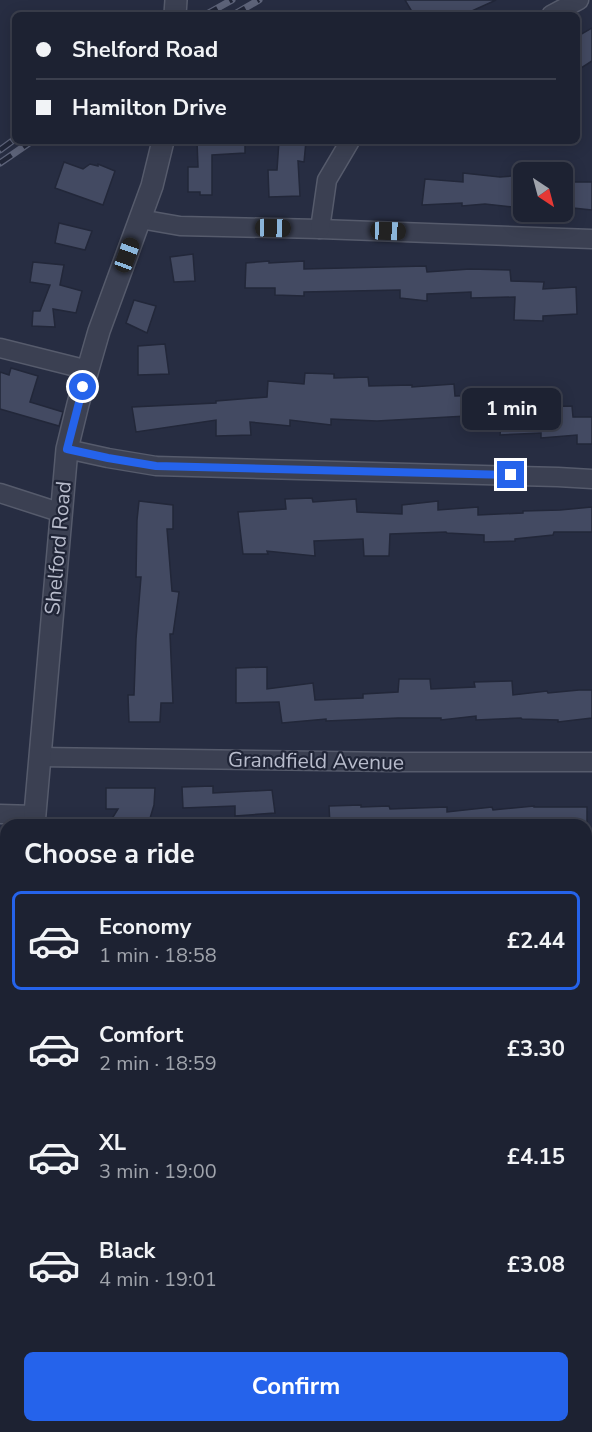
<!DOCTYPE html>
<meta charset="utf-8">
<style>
:root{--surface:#1d2232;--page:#2a2f3e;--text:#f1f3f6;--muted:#a0a4ac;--line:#3b3f4d;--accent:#2563eb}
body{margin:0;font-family:"Nunito Sans",sans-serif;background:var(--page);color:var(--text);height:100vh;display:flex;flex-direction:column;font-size:22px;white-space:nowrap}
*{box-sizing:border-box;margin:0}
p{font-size:20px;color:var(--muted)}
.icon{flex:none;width:33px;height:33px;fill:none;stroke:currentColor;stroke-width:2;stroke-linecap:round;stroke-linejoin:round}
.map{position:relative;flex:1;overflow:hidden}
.details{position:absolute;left:0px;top:819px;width:592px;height:614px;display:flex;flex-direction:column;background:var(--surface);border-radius:18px 18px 0 0;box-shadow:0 3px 15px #0003,0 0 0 2px var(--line)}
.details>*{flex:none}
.hud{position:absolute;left:12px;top:12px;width:568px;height:132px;border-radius:9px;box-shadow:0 3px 15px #0003,0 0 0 2px var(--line);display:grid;align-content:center;height:132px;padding:0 24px;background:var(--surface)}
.needle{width:39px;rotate:144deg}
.buttons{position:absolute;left:513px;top:162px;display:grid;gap:12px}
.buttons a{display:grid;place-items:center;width:60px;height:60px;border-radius:9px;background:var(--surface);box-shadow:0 3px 15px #0003,0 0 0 2px var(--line);font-size:30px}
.end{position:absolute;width:27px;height:27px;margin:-14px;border:8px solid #2563eb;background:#fff;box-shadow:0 0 0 3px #fff}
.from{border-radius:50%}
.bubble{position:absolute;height:42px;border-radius:9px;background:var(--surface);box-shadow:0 3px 15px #0003,0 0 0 2px var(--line);font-size:20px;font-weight:700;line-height:42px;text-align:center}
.car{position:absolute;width:18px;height:36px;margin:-18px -9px;border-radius:8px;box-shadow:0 0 4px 2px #0007;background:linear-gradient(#222 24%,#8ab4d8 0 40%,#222 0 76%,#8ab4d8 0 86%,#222 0)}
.hud b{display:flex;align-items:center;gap:21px;height:57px;font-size:22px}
.hud b+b{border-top:2px solid var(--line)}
.hud i{width:15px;height:15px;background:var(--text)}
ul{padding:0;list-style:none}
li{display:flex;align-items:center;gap:18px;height:99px;margin:0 12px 9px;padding:0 12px;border:3px solid transparent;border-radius:9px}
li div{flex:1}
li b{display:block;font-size:22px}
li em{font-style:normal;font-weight:700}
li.on{border-color:var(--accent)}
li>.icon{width:54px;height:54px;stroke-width:1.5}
h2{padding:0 24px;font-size:27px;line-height:72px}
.primary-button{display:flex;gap:12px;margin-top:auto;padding:12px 24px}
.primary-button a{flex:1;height:69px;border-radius:9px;background:var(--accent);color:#fff;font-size:24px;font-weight:700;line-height:69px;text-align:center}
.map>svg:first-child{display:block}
</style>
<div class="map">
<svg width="592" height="1432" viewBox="0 0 592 1432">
<rect width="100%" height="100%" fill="#272d42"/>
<!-- building -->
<g fill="#434a62" stroke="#222739" stroke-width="1.5">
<polygon points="405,0 496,0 463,15 414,15"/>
<polygon points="592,28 592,61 578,70 578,36"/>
<polygon points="197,141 245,141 245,153 212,155 212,195 200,195 200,192 188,192 188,167 198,167"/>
<polygon points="279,141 306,141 304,162 298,161 300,196 269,197 268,170 277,170"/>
<polygon points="64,162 83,169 90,164 98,166 98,164 115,171 103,205 55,188"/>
<polygon points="463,173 500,177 524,175 523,208 485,204 462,206 462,203 422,205 425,179 463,182"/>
<polygon points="562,182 592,182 592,210 573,208 573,200 562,201"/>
<polygon points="59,223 92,231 85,250 55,243"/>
<polygon points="193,254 195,281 174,282 170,257"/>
<polygon points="269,261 269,263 304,261 304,269 426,266 427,272 470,269 510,270 511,281 544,282 543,289 576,287 577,314 543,316 543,321 514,320 515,297 471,298 471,292 427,294 427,301 400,298 400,290 304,292 304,296 275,295 275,288 245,288 246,263"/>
<polygon points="33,262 64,265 60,285 82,291 76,313 53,309 55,327 32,326 33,311 40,311 50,285 30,282"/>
<polygon points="134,300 156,306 147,333 126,323"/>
<polygon points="165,344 169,374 138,375 138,346"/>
<polygon points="11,368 38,376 30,402 63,412 59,426 0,409 0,372 9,375"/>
<polygon points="305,373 334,374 334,378 368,377 369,386 412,385 412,387 454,384 455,396 497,395 497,407 535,404 535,407 572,406 573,417 592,417 592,444 577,444 577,435 541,438 541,433 500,435 501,424 466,421 466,416 377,421 331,419 331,425 290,420 290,426 250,422 251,435 216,436 216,420 136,432 132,407 216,403 216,401 267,397 268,381 304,384"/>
<polygon points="312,498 313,502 356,499 357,512 402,514 402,505 438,501 438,510 478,507 478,515 523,513 523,511 560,510 592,507 592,532 554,532 553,535 515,539 515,541 484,542 484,535 447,533 446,532 390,534 389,556 364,556 363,539 314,541 315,556 267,551 268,554 243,554 238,512 286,509 285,499"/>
<polygon points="139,501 173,505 173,529 167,529 172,591 179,592 173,634 170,634 173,703 161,703 160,722 129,722 128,695 134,695 136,639 141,577 136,577 137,520"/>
<polygon points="267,667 267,689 313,683 315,700 363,698 363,694 398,692 399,679 430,679 431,689 475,687 474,682 512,681 513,695 547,691 548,693 579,690 592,690 592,718 558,722 558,720 522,719 521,718 476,720 476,716 441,720 441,718 398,718 326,721 326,719 282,723 279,702 236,703 236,668"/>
<polygon points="213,786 213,793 272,790 275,813 235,816 235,806 183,808 182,787"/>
<polygon points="106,788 155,788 154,805 148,825 108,825 118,809 106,809"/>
<polygon points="361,805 361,807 389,806 390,809 447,807 447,812 492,807 493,810 534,806 534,807 587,807 587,825 330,825 329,806"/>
</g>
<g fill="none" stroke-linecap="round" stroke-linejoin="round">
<!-- minor casing -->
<g stroke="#565b6c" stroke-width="21">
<g id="minor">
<polyline points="551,15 579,0"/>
<polyline points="140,219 180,226 320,229 592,239"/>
<polyline points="320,229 327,180 350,141"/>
<polyline points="0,348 88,370"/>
<polyline points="67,449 108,458 156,466 558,477 592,479"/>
<polyline points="0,493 62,513"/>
<polyline points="39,757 394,762 592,762"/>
<polyline points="0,814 34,815"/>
<polyline points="586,1083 592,1083"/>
<polyline points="295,1432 297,1426"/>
</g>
</g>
<!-- tertiary casing -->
<g stroke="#565b6c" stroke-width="24">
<g id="tertiary">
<polyline points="175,15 176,0"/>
<polyline points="34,825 67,449 78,404 99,331 152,186 163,141"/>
<polyline points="0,1395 6,1275"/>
</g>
</g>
<!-- minor -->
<use href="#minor" stroke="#3b4052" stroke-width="18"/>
<!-- tertiary -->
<use href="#tertiary" stroke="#3b4052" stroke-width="21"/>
<!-- rail casing -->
<g stroke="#5d6379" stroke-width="7">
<g id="rail">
<polyline points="205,15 232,0"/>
<polyline points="233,15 259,0"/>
<polyline points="0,150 15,139"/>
<polyline points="0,163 32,141"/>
</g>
</g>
<!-- rail -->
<use href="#rail" stroke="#202537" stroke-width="4.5" stroke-dasharray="14" stroke-linecap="butt"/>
</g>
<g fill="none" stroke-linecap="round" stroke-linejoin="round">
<!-- route -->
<polyline stroke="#2563eb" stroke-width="8" points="83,387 67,449 108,458 156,466 511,475"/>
</g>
<g text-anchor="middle" stroke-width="4.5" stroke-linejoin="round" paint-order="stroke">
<!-- street labels -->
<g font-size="21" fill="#b8bccc" stroke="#202537">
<text transform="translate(58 548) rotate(-85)" y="7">Shelford Road</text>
<text transform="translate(316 761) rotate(1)" y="7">Grandfield Avenue</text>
</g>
</g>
</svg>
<div class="buttons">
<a><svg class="needle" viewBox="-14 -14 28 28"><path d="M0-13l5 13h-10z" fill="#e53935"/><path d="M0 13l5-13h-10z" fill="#a0a4ac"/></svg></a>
</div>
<i class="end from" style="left:83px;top:387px"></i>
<i class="end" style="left:511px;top:475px"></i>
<div class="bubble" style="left:462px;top:388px;width:99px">1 min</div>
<i class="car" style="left:273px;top:228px;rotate:91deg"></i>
<i class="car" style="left:388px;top:231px;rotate:92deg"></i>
<i class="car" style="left:127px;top:255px;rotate:20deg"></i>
<div class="hud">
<b><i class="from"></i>Shelford Road</b>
<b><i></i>Hamilton Drive</b>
</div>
<section class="details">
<h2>Choose a ride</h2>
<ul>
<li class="on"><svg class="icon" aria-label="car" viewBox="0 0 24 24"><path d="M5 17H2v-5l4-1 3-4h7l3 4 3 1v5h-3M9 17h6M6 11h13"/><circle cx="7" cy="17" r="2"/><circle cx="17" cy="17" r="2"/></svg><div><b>Economy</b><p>1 min · 18:58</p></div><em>£2.44</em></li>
<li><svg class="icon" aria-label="car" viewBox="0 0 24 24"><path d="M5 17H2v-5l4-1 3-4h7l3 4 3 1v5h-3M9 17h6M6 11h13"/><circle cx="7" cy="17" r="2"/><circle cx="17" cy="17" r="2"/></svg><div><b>Comfort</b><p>2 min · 18:59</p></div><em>£3.30</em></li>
<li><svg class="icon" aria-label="car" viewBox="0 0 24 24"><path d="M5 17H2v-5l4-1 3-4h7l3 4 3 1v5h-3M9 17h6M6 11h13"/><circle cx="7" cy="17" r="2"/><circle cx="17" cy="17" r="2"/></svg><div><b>XL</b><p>3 min · 19:00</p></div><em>£4.15</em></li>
<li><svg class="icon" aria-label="car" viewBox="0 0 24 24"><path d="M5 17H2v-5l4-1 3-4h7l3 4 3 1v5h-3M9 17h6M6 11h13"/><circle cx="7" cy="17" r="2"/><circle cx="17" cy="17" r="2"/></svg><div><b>Black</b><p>4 min · 19:01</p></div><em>£3.08</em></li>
</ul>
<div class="primary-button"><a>Confirm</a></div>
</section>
</div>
